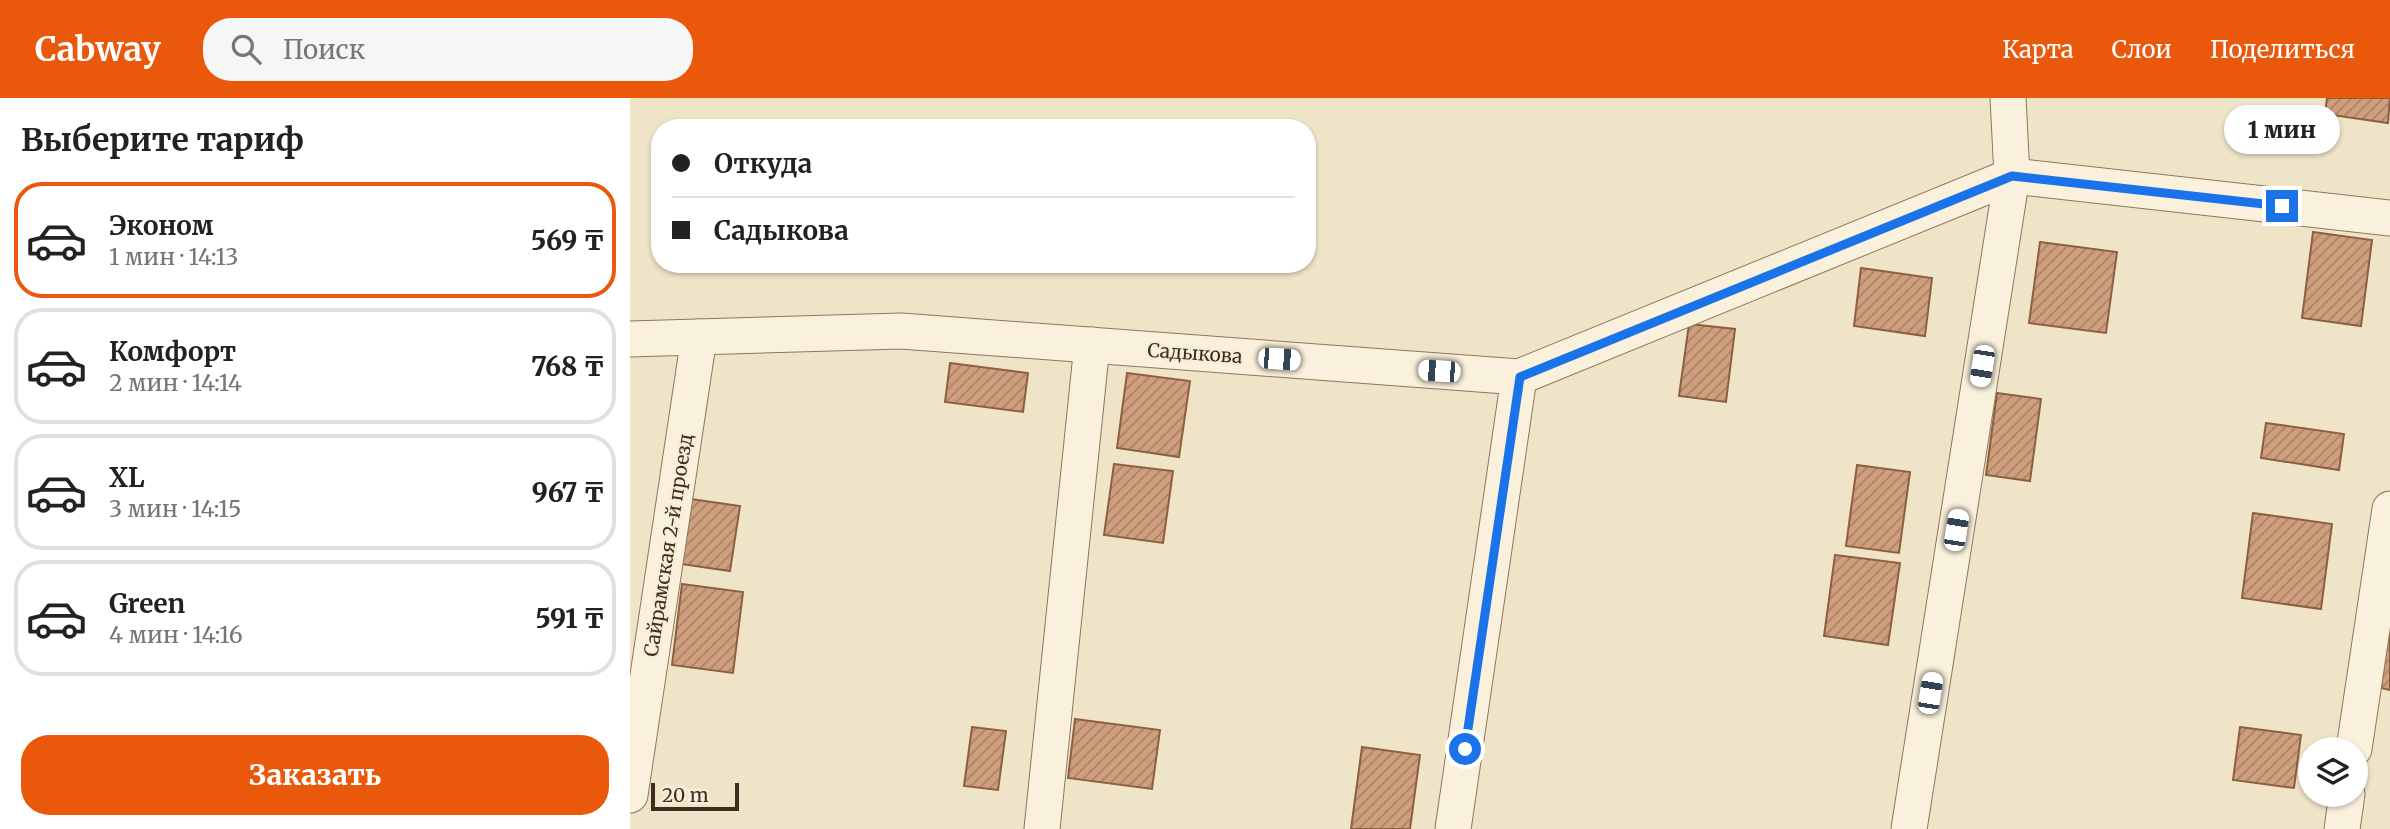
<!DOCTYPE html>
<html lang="ru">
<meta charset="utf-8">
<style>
:root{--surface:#fff;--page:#f6f6f6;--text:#222;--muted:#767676;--line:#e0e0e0;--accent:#ea580c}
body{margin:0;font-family:Merriweather,serif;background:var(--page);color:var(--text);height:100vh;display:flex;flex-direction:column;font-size:26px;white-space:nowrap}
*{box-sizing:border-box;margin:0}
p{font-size:23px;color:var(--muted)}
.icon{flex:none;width:38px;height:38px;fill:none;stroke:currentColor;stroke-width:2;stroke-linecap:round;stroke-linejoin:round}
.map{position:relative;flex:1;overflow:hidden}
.sheet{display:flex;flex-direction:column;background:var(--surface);width:630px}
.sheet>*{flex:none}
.hud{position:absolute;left:21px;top:21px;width:665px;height:154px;border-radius:28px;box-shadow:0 2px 5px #0004;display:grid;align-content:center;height:154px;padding:0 21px;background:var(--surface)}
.buttons{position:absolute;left:1668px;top:639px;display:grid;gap:14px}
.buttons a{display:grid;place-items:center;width:70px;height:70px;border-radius:50%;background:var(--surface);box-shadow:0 2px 5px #0004;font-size:35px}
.scale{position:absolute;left:21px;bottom:18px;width:88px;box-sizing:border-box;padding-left:7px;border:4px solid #3d2e20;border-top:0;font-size:19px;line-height:24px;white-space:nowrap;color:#3d2e20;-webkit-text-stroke:5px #f7eed8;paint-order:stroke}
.end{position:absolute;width:32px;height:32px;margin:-16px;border:9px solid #1a73e8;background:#fff;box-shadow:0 0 0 4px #fff}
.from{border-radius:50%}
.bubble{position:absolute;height:49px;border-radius:24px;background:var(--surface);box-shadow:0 2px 5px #0004;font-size:23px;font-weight:800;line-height:49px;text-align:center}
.car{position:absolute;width:21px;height:42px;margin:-21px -10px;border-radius:9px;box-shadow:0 0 5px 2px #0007;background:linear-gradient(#fff 24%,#345 0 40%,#fff 0 76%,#345 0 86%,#fff 0)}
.hud b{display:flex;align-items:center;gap:24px;height:66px;font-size:26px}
.hud b+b{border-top:2px solid var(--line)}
.hud i{width:18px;height:18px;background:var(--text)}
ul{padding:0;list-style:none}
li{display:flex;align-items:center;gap:21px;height:116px;margin:0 14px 10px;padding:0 7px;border:4px solid var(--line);border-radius:28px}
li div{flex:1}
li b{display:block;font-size:26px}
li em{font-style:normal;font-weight:800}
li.on{border-color:var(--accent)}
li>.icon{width:63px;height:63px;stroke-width:1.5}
h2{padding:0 21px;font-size:32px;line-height:84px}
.button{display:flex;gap:14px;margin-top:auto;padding:14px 21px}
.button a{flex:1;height:80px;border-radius:28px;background:var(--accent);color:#fff;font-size:28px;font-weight:800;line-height:80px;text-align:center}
header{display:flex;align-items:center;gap:42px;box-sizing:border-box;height:98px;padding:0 35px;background:var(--accent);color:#fff}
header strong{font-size:33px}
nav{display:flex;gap:38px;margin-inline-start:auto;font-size:24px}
.search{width:490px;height:63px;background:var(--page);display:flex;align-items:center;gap:18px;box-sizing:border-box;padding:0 24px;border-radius:28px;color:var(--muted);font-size:26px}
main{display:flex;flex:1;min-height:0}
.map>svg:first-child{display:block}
</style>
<header>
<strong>Cabway</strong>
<div class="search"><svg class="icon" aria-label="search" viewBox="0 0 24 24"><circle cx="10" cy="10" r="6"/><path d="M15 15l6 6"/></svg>Поиск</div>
<nav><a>Карта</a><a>Слои</a><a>Поделиться</a></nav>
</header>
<main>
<section class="sheet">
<h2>Выберите тариф</h2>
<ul>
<li class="on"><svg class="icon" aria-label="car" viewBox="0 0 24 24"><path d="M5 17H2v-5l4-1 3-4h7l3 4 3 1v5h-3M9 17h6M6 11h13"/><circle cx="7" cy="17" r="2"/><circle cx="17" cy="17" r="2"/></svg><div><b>Эконом</b><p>1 мин · 14:13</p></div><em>569 ₸</em></li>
<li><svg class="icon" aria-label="car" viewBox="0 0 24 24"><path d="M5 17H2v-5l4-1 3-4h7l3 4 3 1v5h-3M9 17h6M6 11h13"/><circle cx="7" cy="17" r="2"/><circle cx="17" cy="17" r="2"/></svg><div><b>Комфорт</b><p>2 мин · 14:14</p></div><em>768 ₸</em></li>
<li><svg class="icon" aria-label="car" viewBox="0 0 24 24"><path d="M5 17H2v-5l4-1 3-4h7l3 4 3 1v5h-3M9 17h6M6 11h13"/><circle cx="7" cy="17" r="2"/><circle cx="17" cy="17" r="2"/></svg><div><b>XL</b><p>3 мин · 14:15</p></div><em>967 ₸</em></li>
<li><svg class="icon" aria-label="car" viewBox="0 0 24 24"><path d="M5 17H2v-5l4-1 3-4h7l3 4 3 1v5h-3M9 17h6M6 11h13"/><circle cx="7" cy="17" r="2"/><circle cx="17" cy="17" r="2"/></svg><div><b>Green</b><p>4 мин · 14:16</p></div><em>591 ₸</em></li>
</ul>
<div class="button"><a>Заказать</a></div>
</section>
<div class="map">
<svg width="1760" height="731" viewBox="0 0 1760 731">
<defs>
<pattern id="building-hatch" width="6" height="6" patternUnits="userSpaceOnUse" patternTransform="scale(1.75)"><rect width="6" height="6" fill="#cf9f7d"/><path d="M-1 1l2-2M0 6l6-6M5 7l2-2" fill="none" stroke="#a98266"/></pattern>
</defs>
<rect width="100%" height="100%" fill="#f0e4c8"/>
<!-- building -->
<g fill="url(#building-hatch)" stroke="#8d5f41" stroke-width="2">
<polygon points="1697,0 1760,0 1758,25 1695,16"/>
<polygon points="1683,134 1742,142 1731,228 1672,220"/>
<polygon points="1410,144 1487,154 1476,235 1399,225"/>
<polygon points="1231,170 1302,180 1295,238 1224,228"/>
<polygon points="1059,226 1105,231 1096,304 1049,298"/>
<polygon points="320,265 398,275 393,314 315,304"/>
<polygon points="497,275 560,283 549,359 487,350"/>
<polygon points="1367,295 1411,301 1400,383 1356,377"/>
<polygon points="1636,325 1714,336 1709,372 1631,360"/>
<polygon points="484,366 543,373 533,445 474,437"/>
<polygon points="1227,367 1280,374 1269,455 1216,448"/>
<polygon points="61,401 110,408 100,473 51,466"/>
<polygon points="1623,415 1702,426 1691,511 1612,500"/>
<polygon points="1205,457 1270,465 1258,547 1194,538"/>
<polygon points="52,486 113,494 103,575 42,567"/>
<polygon points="1759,529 1760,530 1760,592 1751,590"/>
<polygon points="445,621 530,632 522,691 438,680"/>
<polygon points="342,629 376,633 368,692 334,688"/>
<polygon points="1610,629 1671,637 1664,690 1603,682"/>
<polygon points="732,649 790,657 780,731 721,731"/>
</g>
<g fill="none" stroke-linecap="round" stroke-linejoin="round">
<!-- minor casing -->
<g stroke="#8d765c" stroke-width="37">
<g id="minor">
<polyline points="0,241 271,233 889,279 1382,78 1760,120"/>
<polyline points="1724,651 1760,411"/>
<polyline points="0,697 69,239"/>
<polyline points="412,731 462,247"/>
<polyline points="823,731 889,279"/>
<polyline points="1279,731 1382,78 1378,0"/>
<polyline points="1712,731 1717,696"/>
</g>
</g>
<!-- minor -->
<use href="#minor" stroke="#faf1dc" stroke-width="35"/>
</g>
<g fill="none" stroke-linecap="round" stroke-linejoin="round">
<!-- route -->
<polyline stroke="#1a73e8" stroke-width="9" points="835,651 890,279 1382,78 1652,108"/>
</g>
<g text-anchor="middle" stroke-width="5" stroke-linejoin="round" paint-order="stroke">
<!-- street labels -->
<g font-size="19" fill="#3d2e20" stroke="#f7eed8">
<text transform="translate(565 255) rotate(4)" y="7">Садыкова</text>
<text transform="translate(38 447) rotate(-81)" y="7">Сайрамская 2-й проезд</text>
</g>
</g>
</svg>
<div class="buttons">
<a><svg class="icon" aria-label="layers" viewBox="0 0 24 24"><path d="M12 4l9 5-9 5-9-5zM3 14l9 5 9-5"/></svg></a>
</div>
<div class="scale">20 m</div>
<i class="end from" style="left:835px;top:651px"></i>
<i class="end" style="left:1652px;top:108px"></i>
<div class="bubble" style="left:1594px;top:7px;width:116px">1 мин</div>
<i class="car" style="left:649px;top:261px;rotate:94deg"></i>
<i class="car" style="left:1352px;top:268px;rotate:189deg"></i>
<i class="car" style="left:809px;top:273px;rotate:274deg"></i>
<i class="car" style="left:1326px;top:432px;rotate:9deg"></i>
<i class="car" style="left:1300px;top:595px;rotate:9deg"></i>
<div class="hud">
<b><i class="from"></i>Откуда</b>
<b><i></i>Садыкова</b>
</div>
</div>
</main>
